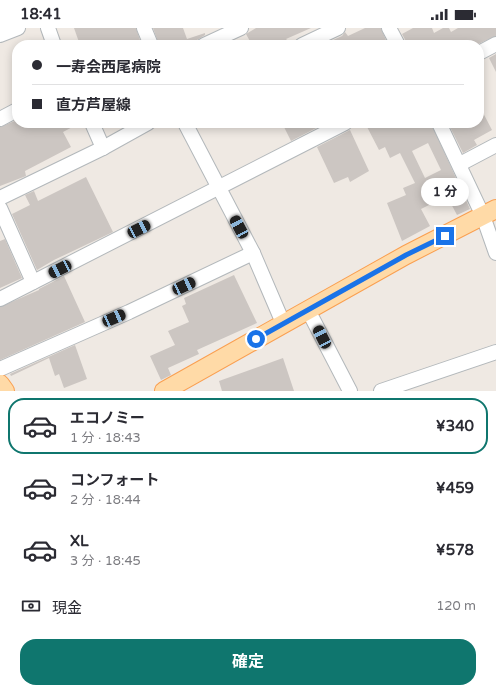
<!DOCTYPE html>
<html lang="ja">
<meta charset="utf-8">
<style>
:root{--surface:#fff;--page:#f7f7f7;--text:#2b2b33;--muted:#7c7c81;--line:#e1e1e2;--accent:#0f766e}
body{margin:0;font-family:"Varela Round","Noto Sans JP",sans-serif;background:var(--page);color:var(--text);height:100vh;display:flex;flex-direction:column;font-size:15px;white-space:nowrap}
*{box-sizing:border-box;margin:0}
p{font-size:13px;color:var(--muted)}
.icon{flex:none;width:22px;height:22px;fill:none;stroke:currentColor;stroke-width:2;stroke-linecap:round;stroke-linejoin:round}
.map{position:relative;height:363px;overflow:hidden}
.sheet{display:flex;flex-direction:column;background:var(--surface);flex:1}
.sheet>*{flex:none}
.guide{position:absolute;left:12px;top:12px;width:472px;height:88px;border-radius:16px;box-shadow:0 2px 10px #0003;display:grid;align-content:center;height:88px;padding:0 20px;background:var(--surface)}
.end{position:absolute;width:18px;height:18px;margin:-9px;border:5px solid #1a73e8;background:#fff;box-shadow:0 0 0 2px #fff}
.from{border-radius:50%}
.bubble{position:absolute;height:28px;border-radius:14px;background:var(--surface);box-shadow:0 2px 10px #0003;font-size:13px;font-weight:700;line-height:28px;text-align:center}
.car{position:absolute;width:12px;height:24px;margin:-12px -6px;border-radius:5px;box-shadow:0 0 3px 1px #0007;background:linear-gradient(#222 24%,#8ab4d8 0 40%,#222 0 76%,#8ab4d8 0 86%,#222 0)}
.guide b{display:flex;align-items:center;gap:14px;height:38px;font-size:15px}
.guide b+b{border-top:1px solid var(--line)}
.guide i{width:10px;height:10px;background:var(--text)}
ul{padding:7px 0 0;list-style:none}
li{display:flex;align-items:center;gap:12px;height:56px;margin:0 8px 6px;padding:0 12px;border:2px solid transparent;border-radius:16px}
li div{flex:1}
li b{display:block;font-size:15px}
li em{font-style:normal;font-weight:700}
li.on{border-color:var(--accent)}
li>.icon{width:36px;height:36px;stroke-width:1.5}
.pay{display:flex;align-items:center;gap:10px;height:44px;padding:0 20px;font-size:15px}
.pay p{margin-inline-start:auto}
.primary-button{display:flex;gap:8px;margin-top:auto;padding:8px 20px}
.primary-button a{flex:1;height:46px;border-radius:16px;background:var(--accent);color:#fff;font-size:16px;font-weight:700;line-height:46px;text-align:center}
.status{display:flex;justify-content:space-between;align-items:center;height:28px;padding:0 20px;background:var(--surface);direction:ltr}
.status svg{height:11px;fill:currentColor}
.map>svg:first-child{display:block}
</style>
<div class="status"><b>18:41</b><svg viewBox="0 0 49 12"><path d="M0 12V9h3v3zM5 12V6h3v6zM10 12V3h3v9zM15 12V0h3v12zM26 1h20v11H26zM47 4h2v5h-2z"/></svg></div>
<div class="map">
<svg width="496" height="363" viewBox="0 0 496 363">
<rect width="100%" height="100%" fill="#efe9e3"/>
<!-- building -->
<g fill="#ccc6c2" fill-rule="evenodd">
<polygon points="74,0 136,0 140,12 126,17 80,17"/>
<polygon points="153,0 183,0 187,11 205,5 205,7 197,12 196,17 159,17"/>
<polygon points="256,0 311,0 286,11 287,12 278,17 252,17 246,6"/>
<polygon points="365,0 381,0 388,17 322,17 342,8 345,4 348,8"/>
<polygon points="413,0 432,0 434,5 443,0 449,0 451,4 458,0 496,0 496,8 476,17 408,17 402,6"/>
<polygon points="496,26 496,44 489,30"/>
<polygon points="479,77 492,102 474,112 477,117 463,125 448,95 479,95"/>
<polygon points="17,92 17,95 80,95 63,104 71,119 25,143 26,148 0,158 0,99"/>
<polygon points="282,95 326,95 291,113"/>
<path d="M365 95H431L470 181 457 187 447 168 421 181 430 198 402 213 387 175 406 167 403 160 415 155 400 125 390 130 385 119 379 122ZM428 115 441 142 425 150 412 123Z"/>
<polygon points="350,102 369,143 350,154 348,149 334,155 317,119"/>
<polygon points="86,149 113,204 54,232 37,242 12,186 30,177 25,167 34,163 38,173"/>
<polygon points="5,211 22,250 0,260 0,213"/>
<polygon points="234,247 257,295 197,322 199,326 168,340 171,347 161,352 150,328 175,317 168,303 189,294 182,278 186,276 184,270"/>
<polygon points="64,248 85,294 0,332 0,279 39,262 39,261"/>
<polygon points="75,317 87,351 64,360 59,346 55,348 49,330 11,348 10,346"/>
<polygon points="283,330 294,363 222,363 219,353"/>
</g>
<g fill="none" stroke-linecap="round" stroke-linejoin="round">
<!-- minor casing -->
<g stroke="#b3b8bb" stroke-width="16">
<g id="minor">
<polyline points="48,0 54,17"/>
<polyline points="144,0 151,17"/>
<polyline points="389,0 398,17"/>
<polyline points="0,7 18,0"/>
<polyline points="204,17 241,0"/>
<polyline points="302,17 338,0"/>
<polyline points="479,25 496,16"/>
<polyline points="0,91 17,82"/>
<polyline points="92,95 103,120"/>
<polyline points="185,95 253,225 283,295"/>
<polyline points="439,95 483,188 496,225"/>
<polyline points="460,136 496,117"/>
<polyline points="0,170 103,120 148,95"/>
<polyline points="0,180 33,254"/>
<polyline points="0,271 345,95"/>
<polyline points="308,282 350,363"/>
<polyline points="0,341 129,284 253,225"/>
<polyline points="381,363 496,324"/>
</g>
</g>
<!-- major casing -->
<g stroke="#fa9f50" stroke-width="20">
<g id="major">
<polyline points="0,356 5,363"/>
<polyline points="164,363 406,227 496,181"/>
</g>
</g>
<!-- minor -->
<use href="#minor" stroke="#fff" stroke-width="14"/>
<!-- major -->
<use href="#major" stroke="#ffdaa7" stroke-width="18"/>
</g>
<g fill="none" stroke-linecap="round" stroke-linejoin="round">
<!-- route -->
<polyline stroke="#1a73e8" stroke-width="5" points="256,311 406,227 445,208"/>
</g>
</svg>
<i class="end from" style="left:256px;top:311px"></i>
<i class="end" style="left:445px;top:208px"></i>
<div class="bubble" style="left:421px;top:150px;width:48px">1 分</div>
<i class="car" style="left:239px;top:199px;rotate:332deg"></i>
<i class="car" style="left:139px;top:201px;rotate:63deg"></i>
<i class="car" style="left:60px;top:241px;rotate:243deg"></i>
<i class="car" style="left:184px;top:258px;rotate:65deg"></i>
<i class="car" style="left:114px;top:290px;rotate:66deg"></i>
<i class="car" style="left:322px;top:309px;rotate:333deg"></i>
<div class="guide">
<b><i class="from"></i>一寿会西尾病院</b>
<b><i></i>直方芦屋線</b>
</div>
</div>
<section class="sheet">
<ul>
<li class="on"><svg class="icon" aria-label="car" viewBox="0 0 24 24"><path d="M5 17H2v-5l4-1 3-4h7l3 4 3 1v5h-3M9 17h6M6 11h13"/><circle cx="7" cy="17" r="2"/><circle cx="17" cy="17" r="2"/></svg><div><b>エコノミー</b><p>1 分 · 18:43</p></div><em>¥340</em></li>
<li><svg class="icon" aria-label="car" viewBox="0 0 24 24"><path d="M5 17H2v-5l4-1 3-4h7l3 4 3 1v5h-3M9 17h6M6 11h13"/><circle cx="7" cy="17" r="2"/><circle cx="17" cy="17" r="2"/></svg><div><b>コンフォート</b><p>2 分 · 18:44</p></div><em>¥459</em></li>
<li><svg class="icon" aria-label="car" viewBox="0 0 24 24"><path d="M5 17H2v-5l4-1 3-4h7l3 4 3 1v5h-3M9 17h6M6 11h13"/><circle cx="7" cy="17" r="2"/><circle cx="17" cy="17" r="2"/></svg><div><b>XL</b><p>3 分 · 18:45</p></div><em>¥578</em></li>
</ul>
<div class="pay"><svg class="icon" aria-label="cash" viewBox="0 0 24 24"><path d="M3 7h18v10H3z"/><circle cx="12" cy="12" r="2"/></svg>現金<p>120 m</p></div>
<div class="primary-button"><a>確定</a></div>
</section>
